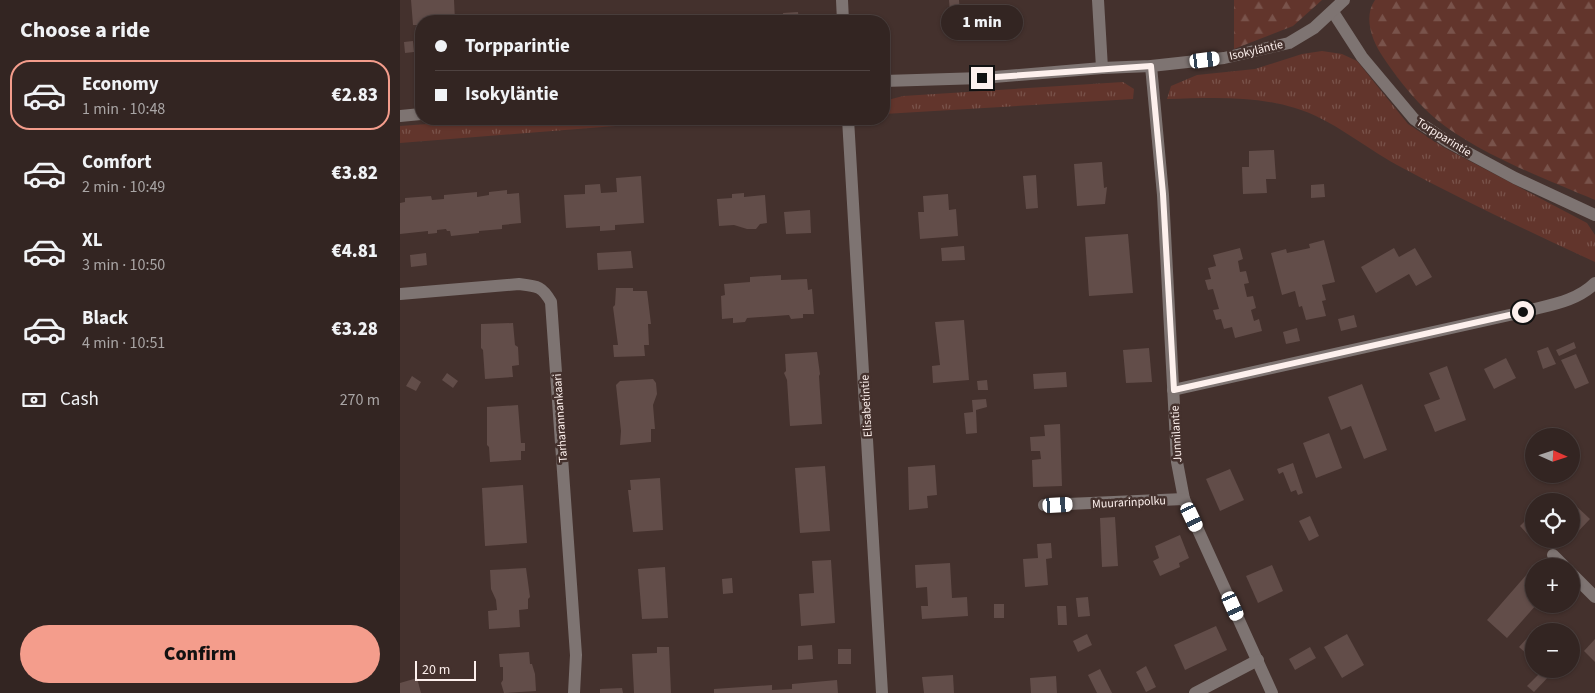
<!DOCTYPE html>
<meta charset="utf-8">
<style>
:root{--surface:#332522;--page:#3e312f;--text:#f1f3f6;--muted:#a9a5a5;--line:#4e4240;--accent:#f49d8c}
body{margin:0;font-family:"Source Sans 3",sans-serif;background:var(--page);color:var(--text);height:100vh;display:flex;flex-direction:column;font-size:19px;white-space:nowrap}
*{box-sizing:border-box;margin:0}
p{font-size:16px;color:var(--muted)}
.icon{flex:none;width:28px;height:28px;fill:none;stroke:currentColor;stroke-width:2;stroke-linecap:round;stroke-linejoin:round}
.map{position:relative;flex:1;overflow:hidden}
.details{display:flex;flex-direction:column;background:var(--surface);width:400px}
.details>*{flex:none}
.guide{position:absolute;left:15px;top:15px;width:475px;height:110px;border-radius:20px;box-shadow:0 1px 4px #0004,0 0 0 1px var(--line);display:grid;align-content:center;height:110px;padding:0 20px;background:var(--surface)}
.needle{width:32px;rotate:93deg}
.controls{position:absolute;left:1125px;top:428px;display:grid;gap:10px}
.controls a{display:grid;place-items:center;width:55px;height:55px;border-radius:50%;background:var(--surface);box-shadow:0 1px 4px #0004,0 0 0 1px var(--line);font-size:25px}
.scale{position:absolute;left:15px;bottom:12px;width:61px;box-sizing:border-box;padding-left:5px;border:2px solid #fdf0ed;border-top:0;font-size:14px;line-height:18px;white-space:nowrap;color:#fdf0ed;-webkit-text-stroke:4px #44312d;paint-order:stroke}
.end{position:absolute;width:22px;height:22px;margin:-11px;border:6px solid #fdf0ed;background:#111;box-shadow:0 0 0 2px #111}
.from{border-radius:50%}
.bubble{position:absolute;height:35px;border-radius:18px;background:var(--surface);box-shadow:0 1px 4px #0004,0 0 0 1px var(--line);font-size:16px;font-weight:800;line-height:35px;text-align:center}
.car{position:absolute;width:15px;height:30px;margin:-15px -8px;border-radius:6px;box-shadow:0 0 4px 1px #0007;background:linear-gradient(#fff 24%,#345 0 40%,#fff 0 76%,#345 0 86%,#fff 0)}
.guide b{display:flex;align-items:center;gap:18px;height:48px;font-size:19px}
.guide b+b{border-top:1px solid var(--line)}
.guide i{width:12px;height:12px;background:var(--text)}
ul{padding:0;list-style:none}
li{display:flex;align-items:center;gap:15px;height:70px;margin:0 10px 8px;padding:0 10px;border:2px solid transparent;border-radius:20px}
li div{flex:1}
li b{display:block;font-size:19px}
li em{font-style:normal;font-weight:800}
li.selected{border-color:var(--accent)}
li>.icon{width:45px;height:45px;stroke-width:1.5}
h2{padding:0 20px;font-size:22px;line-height:60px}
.pay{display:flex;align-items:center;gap:12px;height:55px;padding:0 20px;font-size:19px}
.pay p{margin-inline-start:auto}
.cta{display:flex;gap:10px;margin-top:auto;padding:10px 20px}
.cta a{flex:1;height:58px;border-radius:30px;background:var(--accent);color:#111;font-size:20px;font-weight:800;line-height:58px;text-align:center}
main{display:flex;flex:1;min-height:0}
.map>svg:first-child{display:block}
</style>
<main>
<section class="details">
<h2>Choose a ride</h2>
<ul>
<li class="selected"><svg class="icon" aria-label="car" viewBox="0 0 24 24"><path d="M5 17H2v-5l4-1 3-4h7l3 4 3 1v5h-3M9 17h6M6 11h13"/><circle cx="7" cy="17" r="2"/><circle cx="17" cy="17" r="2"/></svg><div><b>Economy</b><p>1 min · 10:48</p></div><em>€2.83</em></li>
<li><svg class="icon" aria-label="car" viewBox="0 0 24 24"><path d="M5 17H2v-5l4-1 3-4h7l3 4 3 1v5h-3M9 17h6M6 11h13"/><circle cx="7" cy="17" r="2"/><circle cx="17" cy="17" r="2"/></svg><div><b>Comfort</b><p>2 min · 10:49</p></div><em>€3.82</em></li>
<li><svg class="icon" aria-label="car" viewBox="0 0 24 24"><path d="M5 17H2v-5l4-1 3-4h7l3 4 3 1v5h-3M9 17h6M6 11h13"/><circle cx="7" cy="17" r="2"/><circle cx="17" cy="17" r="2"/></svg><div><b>XL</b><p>3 min · 10:50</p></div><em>€4.81</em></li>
<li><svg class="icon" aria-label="car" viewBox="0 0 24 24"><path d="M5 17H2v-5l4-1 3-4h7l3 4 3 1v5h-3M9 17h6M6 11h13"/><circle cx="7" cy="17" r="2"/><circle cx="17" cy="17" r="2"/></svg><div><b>Black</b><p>4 min · 10:51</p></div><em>€3.28</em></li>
</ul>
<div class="pay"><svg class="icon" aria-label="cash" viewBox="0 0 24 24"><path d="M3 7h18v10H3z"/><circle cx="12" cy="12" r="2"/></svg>Cash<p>270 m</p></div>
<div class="cta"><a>Confirm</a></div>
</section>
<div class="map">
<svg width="1195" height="693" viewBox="0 0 1195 693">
<defs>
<pattern id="grass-tufts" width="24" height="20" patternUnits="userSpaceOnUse" patternTransform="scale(1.25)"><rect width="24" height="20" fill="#62352c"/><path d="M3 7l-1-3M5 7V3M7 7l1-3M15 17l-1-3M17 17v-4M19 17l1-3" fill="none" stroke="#79534b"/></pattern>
<pattern id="forest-firs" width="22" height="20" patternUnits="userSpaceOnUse" patternTransform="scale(1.25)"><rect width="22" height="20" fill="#62352c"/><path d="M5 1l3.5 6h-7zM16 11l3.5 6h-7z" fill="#79534b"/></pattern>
</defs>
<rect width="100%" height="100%" fill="#44312d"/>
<!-- grass -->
<g fill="url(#grass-tufts)">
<path d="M922 51 942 54 957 61 1008 124 1043 147 1187 223 1195 235V262C1128 231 1062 200 997 165 964 147 932 119 895 108 853 95 810 98 767 99L771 86 797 75 855 69 902 54Z"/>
<polygon points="723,82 734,89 733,99 484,114 484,101 503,96"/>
<polygon points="96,119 304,119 0,143 0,126"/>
</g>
<!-- forest -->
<g fill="url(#forest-firs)">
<polygon points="834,0 922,0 893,26 834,49"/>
<path d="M975 0H1195V200C1143 178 1063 148 1024 108 1008 92 995 75 983 57 972 41 963 17 975 0Z"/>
</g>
<!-- building -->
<g fill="#624d49">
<polygon points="11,0 54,0 55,21 21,21 21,25 13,25"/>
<polygon points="549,0 559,0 560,12 550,13"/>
<polygon points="398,12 399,21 384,21 383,13"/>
<polygon points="13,41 14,52 5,53 4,42"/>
<polygon points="874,150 876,179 866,179 867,193 843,194 842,167 849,167 849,151"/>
<polygon points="702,162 704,188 707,187 705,204 677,206 674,164"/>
<polygon points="636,175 638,208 626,209 623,176"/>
<polygon points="241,176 244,223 215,225 215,230 200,231 200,226 166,228 164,195 185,194 185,185 200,184 201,193 217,192 216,178"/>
<polygon points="924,184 925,197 911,198 911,185"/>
<polygon points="107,190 107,194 119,193 121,223 102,225 102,229 79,231 79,233 51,236 50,231 47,231 46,229 37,230 37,233 28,234 28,231 0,234 0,203 5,202 5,198 31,196 32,200 44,199 44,195 77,192 77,197 89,195 89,192"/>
<polygon points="344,193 344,197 365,195 367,223 360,224 356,229 347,229 334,225 319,226 317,199 332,198 332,194"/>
<polygon points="548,194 549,210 556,209 558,236 520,239 518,212 524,212 523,196"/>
<polygon points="410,210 411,233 386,234 384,212"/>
<polygon points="728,234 733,293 689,296 685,237"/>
<polygon points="924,240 935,282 922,285 926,300 922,301 926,316 906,320 902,306 899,307 895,291 882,295 871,253 886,249 887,253 910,248 909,244"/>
<polygon points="564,246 565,260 542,261 541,248"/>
<polygon points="840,248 843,259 838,261 840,272 846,271 849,283 844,284 847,297 853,296 856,308 851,310 854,321 859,319 862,331 835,338 832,327 824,329 821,319 816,320 813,310 819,309 813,289 808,290 805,280 811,279 808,268 816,266 813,255"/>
<polygon points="994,248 999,257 1015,248 1032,277 1016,286 1009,274 976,293 961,267"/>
<polygon points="231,251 233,268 198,270 197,253"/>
<polygon points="26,253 27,265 11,267 10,255"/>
<polygon points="381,275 381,280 407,279 408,290 412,289 414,314 403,314 403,318 391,319 389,315 347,318 345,322 333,323 333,318 322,319 321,296 325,295 324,284 350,282 350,277"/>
<polygon points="216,288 233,288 233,291 247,291 251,324 248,324 249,345 244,345 245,356 214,357 213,345 218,345 213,307 215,305"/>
<polygon points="954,315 957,327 941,331 938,319"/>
<polygon points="564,320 569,380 533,383 532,366 540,365 535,322"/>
<polygon points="113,323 115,345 118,347 119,365 112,366 113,377 85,379 83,350 81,348 81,324"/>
<polygon points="897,328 900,341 886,344 883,332"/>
<polygon points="1174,342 1176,348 1159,356 1156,350"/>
<polygon points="1148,347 1156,364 1143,369 1137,351"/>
<polygon points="749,348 752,382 726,383 723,350"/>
<polygon points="417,352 420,374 419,376 422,424 390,426 387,380 384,373 386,371 385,354"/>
<polygon points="1176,354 1189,383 1175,389 1161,360"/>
<polygon points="1106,358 1116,378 1094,389 1084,369"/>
<polygon points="1047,366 1066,420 1035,432 1024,405 1040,399 1029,373"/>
<polygon points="666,372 667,387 634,389 633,374"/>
<polygon points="47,373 58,381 53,388 42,380"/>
<polygon points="12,376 21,382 16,391 6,386"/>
<polygon points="253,379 256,383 257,394 253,405 255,429 251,429 251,442 220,445 221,431 216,385 220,381"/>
<polygon points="587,380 588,390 578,390 577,381"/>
<polygon points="962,384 987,450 964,459 951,426 941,430 928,397"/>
<polygon points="586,399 587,407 576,410 577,433 566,434 564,413 573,412 572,400"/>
<polygon points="118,405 121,443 125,443 125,451 121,451 121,460 90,462 89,447 87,445 87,407"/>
<polygon points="660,424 662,486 633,487 632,460 641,459 640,451 631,451 630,437 645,436 644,425"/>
<polygon points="929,433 942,468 916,478 903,443"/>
<polygon points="893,463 903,493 898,495 896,490 891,492 883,472 879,474 877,469"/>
<polygon points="535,465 537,495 527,496 528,508 509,510 508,467"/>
<polygon points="425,466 430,531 400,533 395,468"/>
<polygon points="830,469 844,500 820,511 806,479"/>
<polygon points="260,478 263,530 233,532 228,490 231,490 230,480"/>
<polygon points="123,485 127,543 85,546 82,488"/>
<polygon points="1173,503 1190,519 1171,539 1171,505"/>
<polygon points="910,516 919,536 909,541 899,521"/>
<polygon points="715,517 718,566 702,567 700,518"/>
<polygon points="1125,521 1134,530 1130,537 1120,526"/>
<polygon points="780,535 789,558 779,563 780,567 760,576 753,561 759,558 755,546"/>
<polygon points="651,543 652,558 646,559 648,585 625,587 623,559 638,558 637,544"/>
<polygon points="431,560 435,623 401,626 399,594 414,593 412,561"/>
<polygon points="550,563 552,598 567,597 568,616 522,619 521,606 528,606 527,587 516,588 515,565"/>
<polygon points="872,565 883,591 858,603 846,576"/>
<polygon points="265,567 268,618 242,619 238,569"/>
<polygon points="126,568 130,597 128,599 128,609 119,610 120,627 89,629 88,611 97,610 96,600 91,589 90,570"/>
<polygon points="1128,573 1134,578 1134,604 1137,604 1107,638 1087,620"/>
<polygon points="332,578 333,593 323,594 322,579"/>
<polygon points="688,597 690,616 678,617 676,598"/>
<rect x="594" y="604" width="10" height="14"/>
<polygon points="657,606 666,606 667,625 658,625"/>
<polygon points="816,626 827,650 785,670 774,645"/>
<polygon points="1138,626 1145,631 1134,631 1134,648 1128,655 1119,647"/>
<polygon points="687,634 692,645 678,652 673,641"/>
<polygon points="947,634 964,665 942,678 924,647"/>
<polygon points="1195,639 1195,662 1184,651"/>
<polygon points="412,645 413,659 398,660 398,646"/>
<polygon points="257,647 269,647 271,693 234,693 232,654 257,653"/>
<polygon points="910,647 916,658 895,670 889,659"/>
<rect x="438" y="649" width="13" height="15"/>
<polygon points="129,652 130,664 132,664 135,674 136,691 104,693 101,683 103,680 103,667 100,667 99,654"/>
<polygon points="746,666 756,687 746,692 736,672"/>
<polygon points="700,669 712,693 697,693 688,675"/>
<polygon points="1144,669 1150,669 1153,672 1134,692 1127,686"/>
<polygon points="553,675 554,693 524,693 522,677"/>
<polygon points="656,676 657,693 631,693 630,678"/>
<polygon points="17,678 21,693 0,693 0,683"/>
<polygon points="437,680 438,693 314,693 314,689 372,685 372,690 392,689 392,684"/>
<polygon points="222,688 223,693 200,693 200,689"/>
</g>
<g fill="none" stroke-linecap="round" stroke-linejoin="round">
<!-- minor -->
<g stroke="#7e7472" stroke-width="12">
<polyline points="442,0 443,21"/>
<polyline points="698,0 702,68"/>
<polyline points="933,12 962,57 1014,119 1048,142 1115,178 1195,215"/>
<polyline points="751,66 763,195 777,462 784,499 872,693"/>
<polyline points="484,81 582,78 702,68 751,66 824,58 889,43 914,28 944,0"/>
<polyline points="0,116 21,114"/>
<polyline points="448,119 482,693"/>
<path d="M0 294 119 284C137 286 142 286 151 302L176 655 174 693"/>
<path d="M773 390 1123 312C1148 305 1176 302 1195 283"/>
<polyline points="644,505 784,499"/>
<polyline points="1153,555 1164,566"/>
<polyline points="1171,573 1195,597"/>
<polyline points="795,693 858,660"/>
</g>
</g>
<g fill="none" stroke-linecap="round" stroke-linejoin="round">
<!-- route -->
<polyline stroke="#fdf0ed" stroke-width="6" points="582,78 751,66 763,194 774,390 1123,312"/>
</g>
<g text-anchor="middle" stroke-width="5" stroke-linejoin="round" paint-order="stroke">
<!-- street labels -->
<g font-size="12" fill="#fdf0ed" stroke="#44312d">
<text transform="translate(856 50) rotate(-13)" y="4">Isokyläntie</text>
<text transform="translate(1044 137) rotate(32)" y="4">Torpparintie</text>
<text transform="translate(466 406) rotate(-93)" y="4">Elisabetintie</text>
<text transform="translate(160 418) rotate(-94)" y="4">Tarharannankaari</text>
<text transform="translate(776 434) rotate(-93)" y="4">Junnilantie</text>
<text transform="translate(729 502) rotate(-3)" y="4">Muurarinpolku</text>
</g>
</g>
</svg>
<div class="controls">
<a><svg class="needle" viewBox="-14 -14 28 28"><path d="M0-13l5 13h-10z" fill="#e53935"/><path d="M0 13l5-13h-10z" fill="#a9a5a5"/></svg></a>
<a><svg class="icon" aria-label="locate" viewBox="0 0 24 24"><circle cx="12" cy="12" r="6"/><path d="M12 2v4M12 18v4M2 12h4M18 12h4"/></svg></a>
<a>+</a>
<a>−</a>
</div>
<div class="scale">20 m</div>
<i class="end from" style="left:1123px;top:312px"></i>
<i class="end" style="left:582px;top:78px"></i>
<div class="bubble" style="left:541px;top:5px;width:82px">1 min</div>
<i class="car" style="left:805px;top:60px;rotate:83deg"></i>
<i class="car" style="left:658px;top:505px;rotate:87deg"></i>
<i class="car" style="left:792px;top:517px;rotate:155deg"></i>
<i class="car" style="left:833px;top:606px;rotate:156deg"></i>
<div class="guide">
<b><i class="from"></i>Torpparintie</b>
<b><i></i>Isokyläntie</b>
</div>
</div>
</main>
